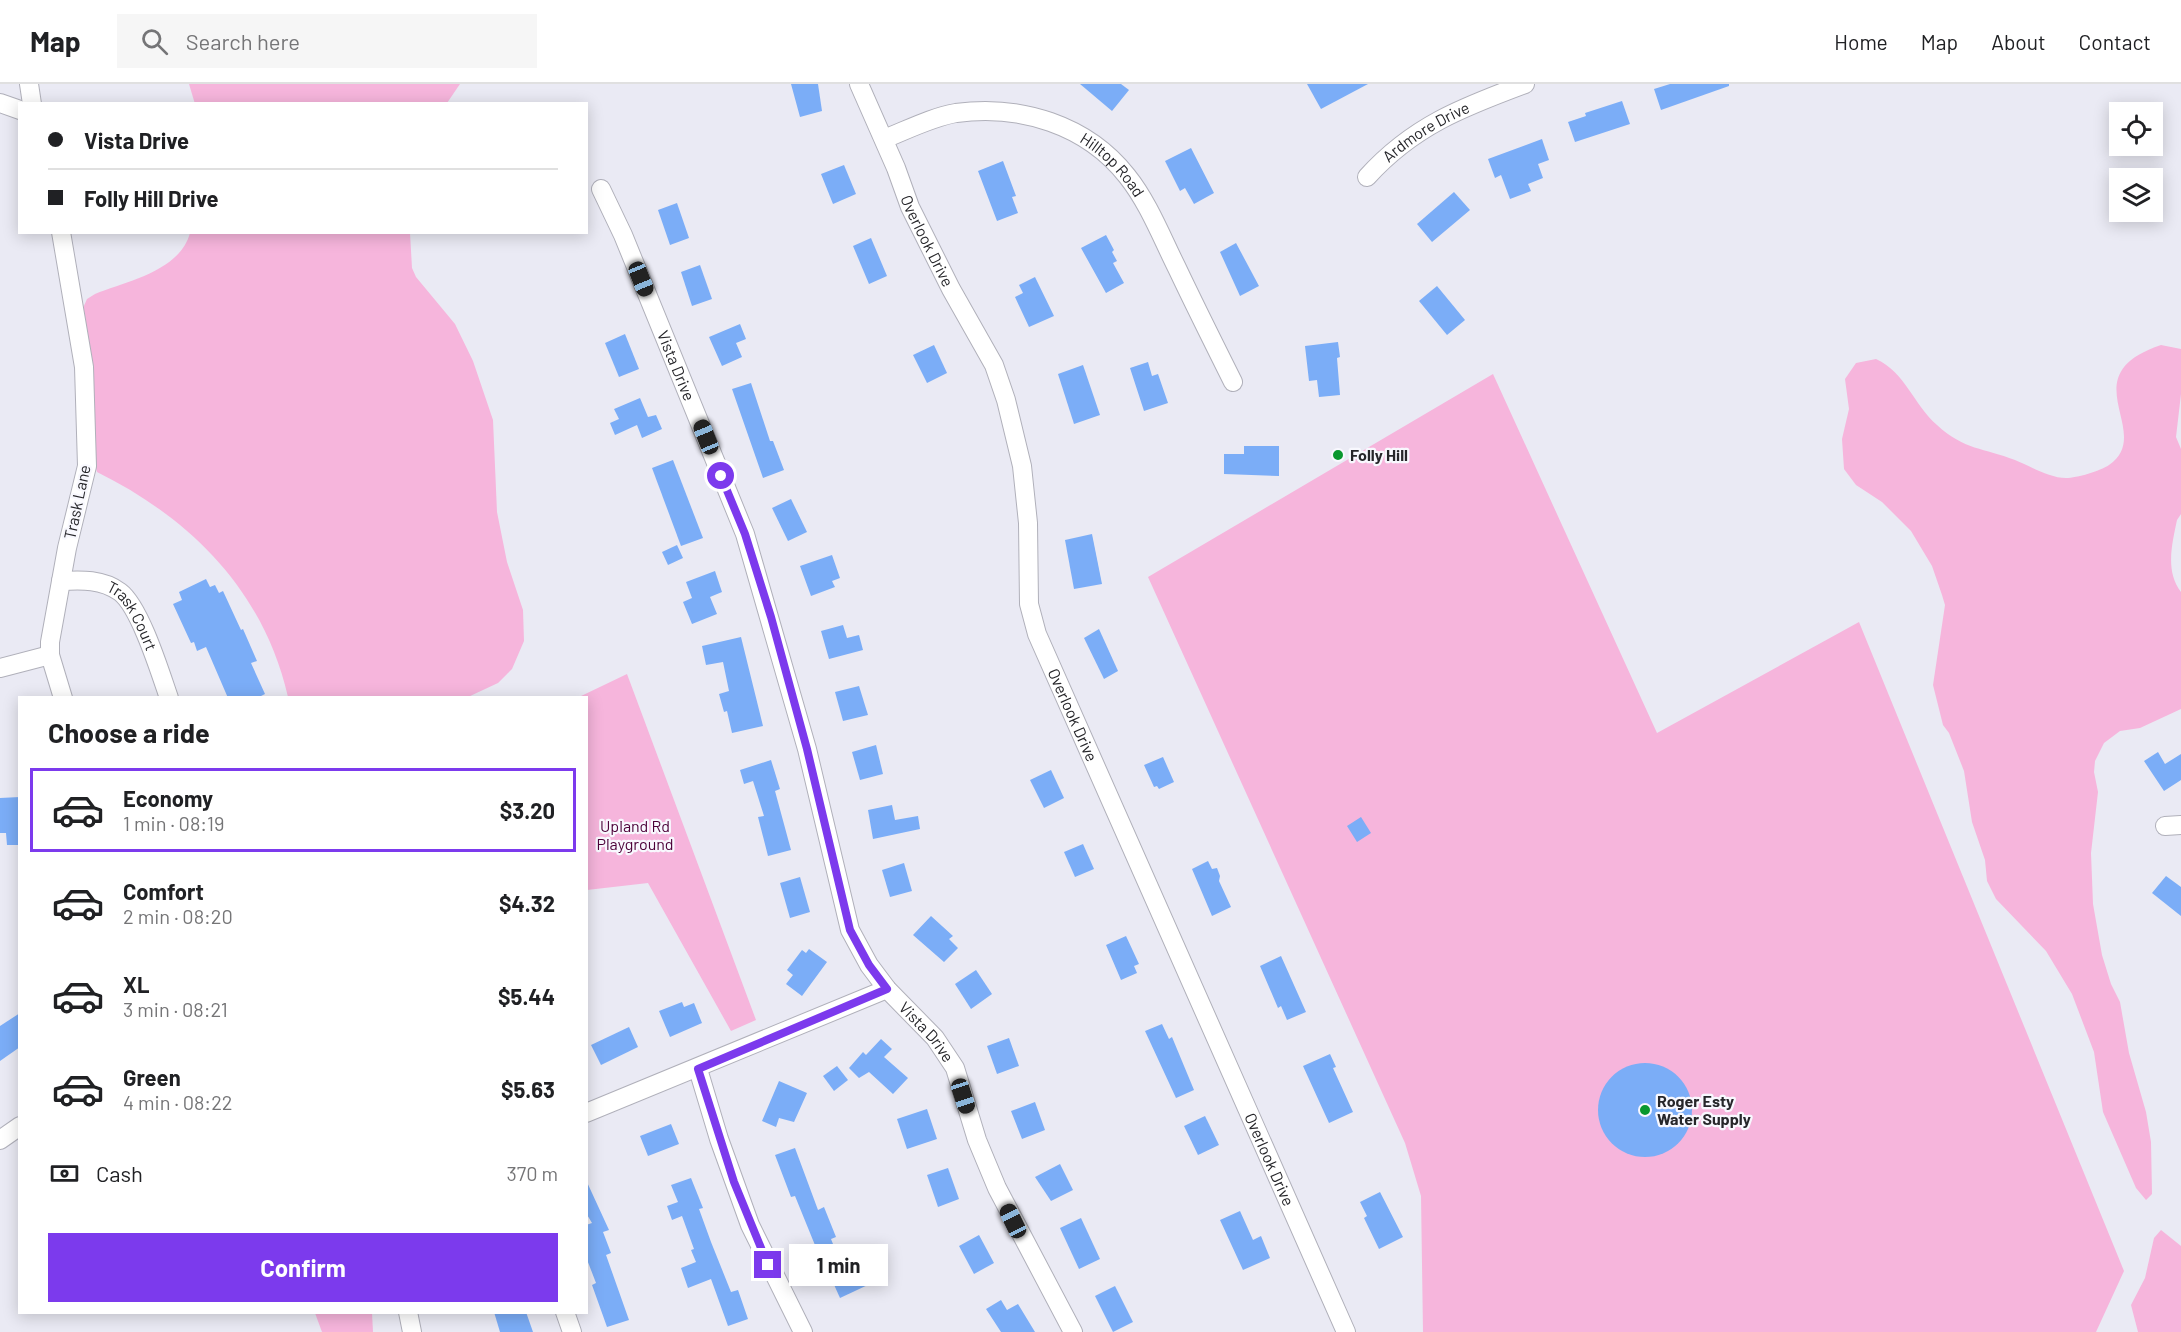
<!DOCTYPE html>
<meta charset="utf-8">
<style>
:root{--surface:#fff;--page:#f6f6f6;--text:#202124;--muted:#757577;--line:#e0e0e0;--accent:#7c3aed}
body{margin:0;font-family:Barlow,sans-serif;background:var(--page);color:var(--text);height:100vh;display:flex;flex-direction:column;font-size:22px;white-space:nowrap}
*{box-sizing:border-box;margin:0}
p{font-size:20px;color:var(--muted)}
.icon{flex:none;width:33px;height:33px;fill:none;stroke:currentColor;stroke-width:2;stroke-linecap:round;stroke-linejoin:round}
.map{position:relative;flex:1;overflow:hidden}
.details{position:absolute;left:18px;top:612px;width:570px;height:618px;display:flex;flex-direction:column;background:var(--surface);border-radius:0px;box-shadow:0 3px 15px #0003}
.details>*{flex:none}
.hud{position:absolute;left:18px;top:18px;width:570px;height:132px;border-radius:0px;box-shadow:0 3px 15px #0003;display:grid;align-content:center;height:132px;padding:0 30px;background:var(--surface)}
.buttons{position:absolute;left:2109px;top:18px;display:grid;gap:12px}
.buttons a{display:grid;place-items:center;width:54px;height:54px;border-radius:0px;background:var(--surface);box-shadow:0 3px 15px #0003;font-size:30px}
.end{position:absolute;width:27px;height:27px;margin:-14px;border:8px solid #7c3aed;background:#fff;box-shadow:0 0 0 3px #fff}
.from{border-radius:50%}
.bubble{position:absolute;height:42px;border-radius:0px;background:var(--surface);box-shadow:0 3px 15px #0003;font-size:20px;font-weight:700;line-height:42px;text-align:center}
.car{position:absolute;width:18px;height:36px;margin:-18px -9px;border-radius:8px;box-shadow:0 0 4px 2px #0007;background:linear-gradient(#222 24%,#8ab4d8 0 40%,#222 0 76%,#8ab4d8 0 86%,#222 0)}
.hud b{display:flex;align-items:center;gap:21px;height:57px;font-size:22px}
.hud b+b{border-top:2px solid var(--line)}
.hud i{width:15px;height:15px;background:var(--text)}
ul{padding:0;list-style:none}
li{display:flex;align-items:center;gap:18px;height:84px;margin:0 12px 9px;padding:0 18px;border:3px solid transparent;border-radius:0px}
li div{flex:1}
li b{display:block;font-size:22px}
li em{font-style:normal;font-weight:700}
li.active{border-color:var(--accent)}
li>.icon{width:54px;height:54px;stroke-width:1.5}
h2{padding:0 30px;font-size:27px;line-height:72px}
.pay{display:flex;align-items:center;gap:15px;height:66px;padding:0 30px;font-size:22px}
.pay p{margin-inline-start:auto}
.action{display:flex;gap:12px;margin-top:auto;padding:12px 30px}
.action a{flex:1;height:69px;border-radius:0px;background:var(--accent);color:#fff;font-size:24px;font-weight:700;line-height:69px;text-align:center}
header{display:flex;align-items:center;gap:36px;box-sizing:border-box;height:84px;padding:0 30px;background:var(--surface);border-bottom:2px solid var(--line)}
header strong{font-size:28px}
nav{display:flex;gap:33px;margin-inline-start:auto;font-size:21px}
.search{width:420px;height:54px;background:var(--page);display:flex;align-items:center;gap:15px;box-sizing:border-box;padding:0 21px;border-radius:0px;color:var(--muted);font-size:22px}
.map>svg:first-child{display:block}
</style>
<header>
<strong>Map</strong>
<div class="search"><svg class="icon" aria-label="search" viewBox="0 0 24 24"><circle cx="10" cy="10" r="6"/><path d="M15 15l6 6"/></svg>Search here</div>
<nav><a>Home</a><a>Map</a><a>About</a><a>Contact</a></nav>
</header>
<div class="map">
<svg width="2181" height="1248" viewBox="0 0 2181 1248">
<rect width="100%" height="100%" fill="#eaeaf4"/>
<!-- green -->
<g fill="#f6b5dc">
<polygon points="189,0 460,0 447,19 195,20"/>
<path d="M190 149H410L412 184 416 193 455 240 473 277 493 336 497 428 507 478 523 526 524 557 512 585 498 599 468 613H288C264 508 192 435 97 388L89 359 83 224 87 215 95 210C127 197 180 187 190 149Z"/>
<path d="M2161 261 2181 265V310L2176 353 2181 365V430L2177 436C2172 460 2165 487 2181 508V625L2140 644 2120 647 2104 659 2095 677 2094 688 2098 708 2091 769 2093 820 2102 871 2111 900 2120 918 2129 969 2146 1028 2151 1058 2152 1110 2146 1116 2136 1104 2103 1028 2094 968 2072 910 2046 867 1996 815 1987 797 1985 776 1972 738 1964 687 1949 649 1943 641 1933 601 1945 521 1942 511 1932 482 1911 447 1882 418 1856 401 1844 385 1842 355 1849 325 1845 295 1856 279 1876 275C1906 289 1913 320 1937 341 1964 366 1984 364 2015 376 2030 382 2049 394 2066 394 2077 394 2100 387 2109 381 2156 348 2069 292 2161 261Z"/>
<polygon points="1493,290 1657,649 1859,538 2124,1187 2096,1248 1423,1248 1421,1112 1405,1059 1148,493"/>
<polygon points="627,590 756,936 731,947 648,799 587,806 586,614 579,613"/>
<polygon points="2161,1146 2181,1162 2181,1248 2138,1248 2131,1221 2145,1194 2154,1154"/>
<polygon points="315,1229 372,1229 373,1248 322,1248"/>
</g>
<!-- building -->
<g fill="#7badf7">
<polygon points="791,0 818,0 822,27 800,33"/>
<polygon points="1080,0 1121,0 1129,6 1112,27"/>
<polygon points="1307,0 1368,0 1321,25"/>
<polygon points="1670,0 1729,0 1729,2 1661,26 1654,5"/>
<polygon points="1622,17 1630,40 1575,58 1568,38 1586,32 1585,29"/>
<polygon points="1542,55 1549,76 1538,80 1543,94 1528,100 1531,107 1510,115 1501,91 1495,94 1488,75"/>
<polygon points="1191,64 1214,109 1194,120 1185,104 1180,107 1165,77"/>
<polygon points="1003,77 1016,112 1012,113 1018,129 997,137 978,87"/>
<polygon points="844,81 856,110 833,120 821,90"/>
<polygon points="1454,108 1470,126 1432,158 1417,140"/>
<polygon points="677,119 689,154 670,161 658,126"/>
<polygon points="1106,151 1114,166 1112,168 1117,177 1113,179 1124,199 1106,209 1081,164"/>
<polygon points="871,154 887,192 869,200 853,162"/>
<polygon points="1236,159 1259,202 1240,212 1220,168"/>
<polygon points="700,181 712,215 692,222 681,188"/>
<polygon points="1035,193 1054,232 1029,243 1015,213 1023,209 1019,201"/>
<polygon points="1437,202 1465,236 1447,251 1419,217"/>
<polygon points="740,240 746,255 736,259 742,273 722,282 709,253"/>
<polygon points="625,250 639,285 619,293 605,259"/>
<polygon points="1338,258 1340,273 1337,274 1340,311 1319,313 1317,296 1309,297 1305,262"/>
<polygon points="934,261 947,289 927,299 913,271"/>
<polygon points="1148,278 1152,292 1158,290 1168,319 1144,327 1130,284"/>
<polygon points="1083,281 1100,331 1074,340 1058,290"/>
<polygon points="751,299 770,357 773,357 784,386 763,394 732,305"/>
<polygon points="640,314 648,333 656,331 662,345 642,354 637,341 615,351 610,339 619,335 614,325"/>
<polygon points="1244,362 1279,362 1279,392 1224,390 1224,370 1244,370"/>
<polygon points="673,376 703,454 681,462 652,384"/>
<polygon points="791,415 807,448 788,457 772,424"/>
<polygon points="1092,450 1102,500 1074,505 1065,456"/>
<polygon points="677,461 683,474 668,481 662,468"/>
<polygon points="832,471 840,494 832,497 835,503 811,512 800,482"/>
<polygon points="715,487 722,508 710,513 717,530 692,540 683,518 692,514 686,498"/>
<polygon points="206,495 210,503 215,501 219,509 223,507 241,546 243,545 257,577 251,579 265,610 257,614 228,614 206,563 197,567 194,558 191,559 173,520 182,516 179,508"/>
<polygon points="843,541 847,554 859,551 863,566 829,575 821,547"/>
<polygon points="1099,545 1118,587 1104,595 1084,554"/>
<polygon points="741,553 763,642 732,649 727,627 724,628 719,610 729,607 723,578 706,581 702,562"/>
<polygon points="859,602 868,631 843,637 835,608"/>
<polygon points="876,661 883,690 860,696 852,668"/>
<polygon points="2158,668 2165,680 2181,670 2181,696 2164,707 2144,677"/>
<polygon points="1163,673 1174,698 1159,705 1157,702 1154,703 1144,681"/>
<polygon points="771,676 780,705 775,707 791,766 768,772 758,733 764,732 753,697 744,700 740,686"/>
<polygon points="1051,686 1064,714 1044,724 1030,696"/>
<polygon points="20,713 20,761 7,761 6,749 0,749 0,714"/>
<polygon points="892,721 895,736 918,732 920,745 873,755 868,726"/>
<polygon points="1361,733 1371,749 1357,758 1347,742"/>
<polygon points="1083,760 1094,785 1075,793 1064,768"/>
<polygon points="1208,777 1212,785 1217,784 1220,792 1219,797 1231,823 1212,832 1192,785"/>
<polygon points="904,779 912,807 890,813 882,786"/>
<polygon points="2166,792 2181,803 2181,832 2152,809"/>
<polygon points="800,793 810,828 790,834 780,799"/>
<polygon points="931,832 953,852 949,855 958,864 944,878 913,851"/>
<polygon points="1126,852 1139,880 1134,882 1137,889 1121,896 1106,861"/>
<polygon points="809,865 827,878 802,912 786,900 793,891 787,886 802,866 806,869"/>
<polygon points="1281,872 1306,928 1287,936 1281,922 1278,924 1260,882"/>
<polygon points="976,886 992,910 971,925 955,900"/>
<polygon points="682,918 684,923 694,919 702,939 670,953 659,927"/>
<polygon points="20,929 20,963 0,977 0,942"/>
<polygon points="1162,940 1169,955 1172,953 1194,1006 1176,1014 1145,947"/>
<polygon points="629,943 638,963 601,981 591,961"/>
<polygon points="1009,954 1019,982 997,990 987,962"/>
<polygon points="881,955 892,965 884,973 908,994 893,1010 869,988 859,994 849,984 863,968 866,971"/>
<polygon points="1330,970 1336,983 1333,984 1353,1028 1329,1039 1303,982"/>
<circle cx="1645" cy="1026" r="47"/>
<polygon points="837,982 848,996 834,1007 823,992"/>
<polygon points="779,997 807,1009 794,1038 779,1034 776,1043 762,1037"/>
<polygon points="1035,1018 1045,1046 1022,1055 1011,1027"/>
<polygon points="927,1025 937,1055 907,1065 897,1035"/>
<polygon points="1205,1032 1219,1061 1198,1071 1184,1042"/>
<polygon points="671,1040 679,1060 648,1072 640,1052"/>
<polygon points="795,1064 818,1126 824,1123 836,1153 831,1155 835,1165 819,1171 795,1112 791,1113 775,1071"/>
<polygon points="1060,1080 1073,1106 1051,1117 1035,1093"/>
<polygon points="948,1084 959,1115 938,1123 927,1091"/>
<polygon points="691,1094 703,1124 699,1125 711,1158 731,1208 738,1206 748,1235 728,1242 711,1195 688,1204 681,1184 696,1178 691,1166 694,1165 682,1132 672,1136 667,1122 678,1118 671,1101"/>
<polygon points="586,1096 609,1146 603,1148 611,1169 606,1171 629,1236 607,1243 592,1201 596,1199 586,1173 586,1141 592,1139 586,1129"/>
<polygon points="1380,1108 1403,1153 1379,1165 1364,1134 1367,1132 1360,1118"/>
<polygon points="1240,1127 1253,1156 1261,1152 1270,1174 1243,1186 1220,1136"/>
<polygon points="1081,1134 1100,1175 1079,1185 1060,1144"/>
<polygon points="979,1151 994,1179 974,1190 959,1162"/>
<polygon points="863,1179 872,1199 840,1214 831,1194"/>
<polygon points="1115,1202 1133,1238 1113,1248 1095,1212"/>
<polygon points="1001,1216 1007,1226 1018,1220 1035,1248 1001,1248 986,1225"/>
<polygon points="494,1228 526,1228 533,1248 500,1248"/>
</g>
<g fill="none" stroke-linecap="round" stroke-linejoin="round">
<!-- minor casing -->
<g stroke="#b0b0ba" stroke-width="20">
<g id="minor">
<polyline points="29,0 32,20"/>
<path id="s1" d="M859 0 896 84 910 123 951 205 994 281 1006 316 1022 382 1028 439 1029 520 1037 550 1346 1248"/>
<polyline points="0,19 20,26"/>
<path id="s2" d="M884 55C907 46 932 33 956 29 1020 20 1087 41 1127 92 1148 118 1162 154 1177 184 1195 222 1214 260 1233 298"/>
<path id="s3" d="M1367 93C1413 42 1463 23 1525 0"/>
<path id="s4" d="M601 105 623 151 745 450 807 665 850 846 869 881 887 905 935 954 955 984 977 1056 997 1104 1073 1248"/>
<polyline points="61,148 84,283 87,382 67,464 50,558 50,571 63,614"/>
<path id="s5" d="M61 497C82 496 102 495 120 508 140 523 160 588 169 614"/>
<polyline points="0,584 50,571"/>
<polyline points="2165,742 2181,741"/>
<polyline points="698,985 719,1055 750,1141 803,1248"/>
<polyline points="586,1029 887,905"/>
<polyline points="0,1056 20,1042"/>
<polyline points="408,1228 412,1248"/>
<polyline points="565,1228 572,1248"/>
</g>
</g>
<!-- minor -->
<use href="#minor" stroke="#fff" stroke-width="18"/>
</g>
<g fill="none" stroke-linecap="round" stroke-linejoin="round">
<!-- route -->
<polyline stroke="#7c3aed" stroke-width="8" points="721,392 745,450 771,533 807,665 850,846 869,881 887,905 698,985 734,1098 768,1181"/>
</g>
<!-- markers -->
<g fill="#09972e" stroke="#f8f8fe" stroke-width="2">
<circle cx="1338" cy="371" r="6"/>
<circle cx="1645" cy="1026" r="6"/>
</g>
<g text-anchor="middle" stroke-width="4.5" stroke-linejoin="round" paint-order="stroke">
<!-- street labels -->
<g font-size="16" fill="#26262a" stroke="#f8f8fe">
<text dy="6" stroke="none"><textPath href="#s3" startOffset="75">Ardmore Drive</textPath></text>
<text dy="6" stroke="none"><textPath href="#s2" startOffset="249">Hilltop Road</textPath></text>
<text dy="6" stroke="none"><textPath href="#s1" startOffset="171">Overlook Drive</textPath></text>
<text dy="6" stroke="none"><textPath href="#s4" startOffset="192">Vista Drive</textPath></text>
<text transform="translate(77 418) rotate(-78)" y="6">Trask Lane</text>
<text dy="6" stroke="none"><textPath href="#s5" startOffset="88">Trask Court</textPath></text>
<text dy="6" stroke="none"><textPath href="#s1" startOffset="675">Overlook Drive</textPath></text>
<text dy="6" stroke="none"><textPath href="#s4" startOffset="912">Vista Drive</textPath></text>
<text dy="6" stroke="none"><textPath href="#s1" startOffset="1161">Overlook Drive</textPath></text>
</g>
<!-- poi labels -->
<g font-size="16" font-weight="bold" fill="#26262a" stroke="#f8f8fe" text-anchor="start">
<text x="1350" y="377">Folly Hill</text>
<text x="1657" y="1023">Roger Esty<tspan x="1657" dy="18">Water Supply</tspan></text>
</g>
<!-- park labels -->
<g font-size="16" fill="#4c0038" stroke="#f8f8fe">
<text x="635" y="748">Upland Rd<tspan x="635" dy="18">Playground</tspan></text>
</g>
</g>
</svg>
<div class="buttons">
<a><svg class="icon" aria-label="locate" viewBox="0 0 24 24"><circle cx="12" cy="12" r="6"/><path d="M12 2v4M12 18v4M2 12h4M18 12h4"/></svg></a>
<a><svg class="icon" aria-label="layers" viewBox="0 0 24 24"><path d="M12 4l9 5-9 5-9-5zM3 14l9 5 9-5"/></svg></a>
</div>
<i class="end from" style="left:721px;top:392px"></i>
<i class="end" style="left:768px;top:1181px"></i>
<div class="bubble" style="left:789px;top:1160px;width:99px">1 min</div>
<i class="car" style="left:641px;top:195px;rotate:158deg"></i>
<i class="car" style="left:706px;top:353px;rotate:338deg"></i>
<i class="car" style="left:963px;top:1012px;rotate:162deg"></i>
<i class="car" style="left:1013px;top:1137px;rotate:334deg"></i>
<div class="hud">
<b><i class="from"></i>Vista Drive</b>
<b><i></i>Folly Hill Drive</b>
</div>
<section class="details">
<h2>Choose a ride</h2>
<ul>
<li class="active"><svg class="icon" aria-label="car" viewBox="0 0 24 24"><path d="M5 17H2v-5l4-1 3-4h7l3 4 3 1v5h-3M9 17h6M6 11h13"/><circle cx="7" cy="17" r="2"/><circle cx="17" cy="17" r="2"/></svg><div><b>Economy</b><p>1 min · 08:19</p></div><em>$3.20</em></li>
<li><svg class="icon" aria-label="car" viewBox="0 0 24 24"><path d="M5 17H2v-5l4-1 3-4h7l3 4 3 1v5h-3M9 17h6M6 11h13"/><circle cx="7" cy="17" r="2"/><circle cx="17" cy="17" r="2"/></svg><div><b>Comfort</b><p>2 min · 08:20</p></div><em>$4.32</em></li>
<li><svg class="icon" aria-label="car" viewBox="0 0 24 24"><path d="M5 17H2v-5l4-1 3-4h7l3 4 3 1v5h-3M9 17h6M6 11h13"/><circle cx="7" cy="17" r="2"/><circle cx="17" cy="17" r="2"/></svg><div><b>XL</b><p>3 min · 08:21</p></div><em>$5.44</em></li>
<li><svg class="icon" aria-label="car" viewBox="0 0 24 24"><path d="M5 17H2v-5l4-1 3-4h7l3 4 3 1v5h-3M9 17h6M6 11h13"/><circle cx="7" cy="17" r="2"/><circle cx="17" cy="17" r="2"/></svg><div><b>Green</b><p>4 min · 08:22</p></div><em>$5.63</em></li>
</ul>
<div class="pay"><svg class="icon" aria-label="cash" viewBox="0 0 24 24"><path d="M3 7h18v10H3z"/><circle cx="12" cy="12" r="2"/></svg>Cash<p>370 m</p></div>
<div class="action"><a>Confirm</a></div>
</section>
</div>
